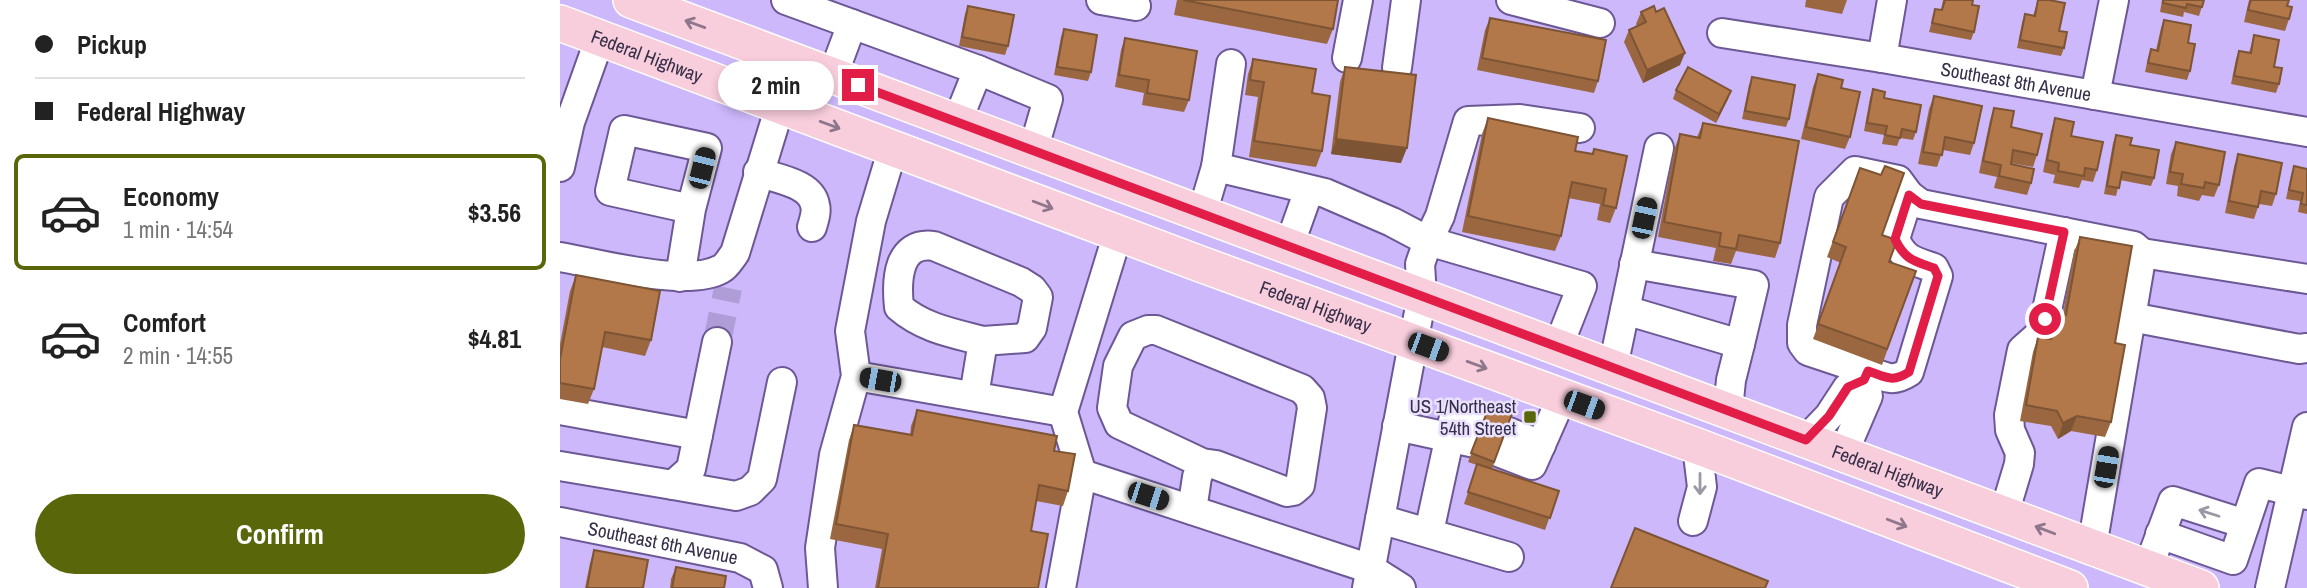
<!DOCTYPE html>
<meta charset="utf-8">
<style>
:root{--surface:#fff;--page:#f6f6f6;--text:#222;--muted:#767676;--line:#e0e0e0;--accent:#59660a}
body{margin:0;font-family:"Archivo Narrow",sans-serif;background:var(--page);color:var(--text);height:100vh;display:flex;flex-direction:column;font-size:26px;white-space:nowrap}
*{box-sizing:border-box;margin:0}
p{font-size:23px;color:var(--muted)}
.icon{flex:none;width:38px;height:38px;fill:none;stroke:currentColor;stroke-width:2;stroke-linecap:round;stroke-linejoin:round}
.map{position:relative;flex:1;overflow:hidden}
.panel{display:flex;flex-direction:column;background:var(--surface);width:560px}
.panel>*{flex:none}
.guide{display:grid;align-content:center;height:154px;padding:0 35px;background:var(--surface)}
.end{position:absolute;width:32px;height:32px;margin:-16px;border:9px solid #e11d48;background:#fff;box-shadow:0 0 0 4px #fff}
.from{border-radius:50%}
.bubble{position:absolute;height:49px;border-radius:24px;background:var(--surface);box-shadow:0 4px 10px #0003;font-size:23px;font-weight:700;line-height:49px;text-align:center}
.car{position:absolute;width:21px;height:42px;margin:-21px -10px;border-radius:9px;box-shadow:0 0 5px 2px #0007;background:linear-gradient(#222 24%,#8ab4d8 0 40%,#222 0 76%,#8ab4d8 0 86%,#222 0)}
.guide b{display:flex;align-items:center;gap:24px;height:66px;font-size:26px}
.guide b+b{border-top:2px solid var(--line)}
.guide i{width:18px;height:18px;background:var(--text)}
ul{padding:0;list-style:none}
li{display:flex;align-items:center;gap:21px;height:116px;margin:0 14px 10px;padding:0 21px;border:4px solid transparent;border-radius:10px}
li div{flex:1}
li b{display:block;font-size:26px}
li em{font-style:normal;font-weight:700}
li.on{border-color:var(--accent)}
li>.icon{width:63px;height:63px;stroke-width:1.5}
.primary-button{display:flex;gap:14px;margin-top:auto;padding:14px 35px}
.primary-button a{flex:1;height:80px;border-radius:42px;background:var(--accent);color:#fff;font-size:28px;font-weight:700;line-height:80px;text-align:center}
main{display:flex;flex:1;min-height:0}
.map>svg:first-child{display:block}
</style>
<main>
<section class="panel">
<div class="guide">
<b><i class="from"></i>Pickup</b>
<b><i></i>Federal Highway</b>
</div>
<ul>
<li class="on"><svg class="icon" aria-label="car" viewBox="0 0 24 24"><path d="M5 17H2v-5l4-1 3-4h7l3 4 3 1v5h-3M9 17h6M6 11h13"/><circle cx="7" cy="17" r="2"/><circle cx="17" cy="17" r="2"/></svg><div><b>Economy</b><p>1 min · 14:54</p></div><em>$3.56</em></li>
<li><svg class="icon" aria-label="car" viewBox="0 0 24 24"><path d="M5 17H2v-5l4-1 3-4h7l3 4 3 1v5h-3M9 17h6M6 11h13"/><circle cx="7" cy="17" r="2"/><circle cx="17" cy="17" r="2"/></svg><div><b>Comfort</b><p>2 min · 14:55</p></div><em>$4.81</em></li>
</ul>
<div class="primary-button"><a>Confirm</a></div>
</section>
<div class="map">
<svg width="1747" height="588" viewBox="0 0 1747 588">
<rect width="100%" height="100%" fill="#cdb8fc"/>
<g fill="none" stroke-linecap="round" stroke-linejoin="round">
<!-- minor-tunnel -->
<polyline stroke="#af9dd8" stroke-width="28" stroke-dasharray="28 14" stroke-linecap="butt" points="157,342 168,288"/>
<!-- minor casing -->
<g stroke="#6c5895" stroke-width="32">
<g id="minor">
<polyline points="226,0 418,70 397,122"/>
<polyline points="541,0 576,6"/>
<polyline points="951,0 1040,23"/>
<path id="s1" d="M1162 33 1322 58 1747 132"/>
<polyline points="787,58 798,0"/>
<polyline points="1322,58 1332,0"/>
<polyline points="837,68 846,0"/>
<polyline points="418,70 488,99 473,151"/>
<polyline points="273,75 292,24"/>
<polyline points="1535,95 1554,0"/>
<polyline points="0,167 10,122 40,38"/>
<polyline points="656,167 671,64"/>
<path d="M198 172C217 179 251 183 255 205 257 212 254 220 252 227"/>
<polyline points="642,214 656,167 765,193 832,222 868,241 860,264 862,296 807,588"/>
<polyline points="729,246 749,190"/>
<polyline points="1582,253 1747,279"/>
<path d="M0 257C40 264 127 288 161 269 167 266 171 258 175 253L220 106"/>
<polyline points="1074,264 1194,285 1180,344"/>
<polyline points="120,277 131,209 147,148 64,130 50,191 131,209"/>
<polyline points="1065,310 1180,344 1171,380 1168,410"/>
<polyline points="1571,317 1739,349 1747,348"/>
<polyline points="998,347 1022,286 868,241 880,216 908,121 960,119 1020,128"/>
<polyline points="1053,367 1099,148"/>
<path d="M1308 371C1326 377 1332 383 1349 372L1378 276 1374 268C1354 261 1344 260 1335 239L1349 195"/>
<polyline points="296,376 503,412"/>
<polyline points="1304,380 1308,371 1248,351 1242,343 1242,325 1269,197 1295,171 1338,180 1349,195 1361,204 1574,246 1582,253 1532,547"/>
<path d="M414 396 423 341 465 338 472 328 478 297 472 289 461 282 374 246C338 241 336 279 339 307 363 328 392 333 423 341"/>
<polyline points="0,410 138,435"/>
<polyline points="837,426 915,443"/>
<polyline points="946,431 981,445"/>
<polyline points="1246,440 1269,416 1288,387 1304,380 1308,396 1283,454"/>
<polyline points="938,452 972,465 1002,397"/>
<polyline points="0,466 113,485 131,469 157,342"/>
<polyline points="522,474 811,569 841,588"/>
<polyline points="113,485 176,496 190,491 202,479 222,382"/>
<polyline points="632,510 637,477 642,463 656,465 727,492 733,491 740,485 752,408 750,398 742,389 596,330 588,330 573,336 558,366 552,408 559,424 642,463"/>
<polyline points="1444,514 1459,464 1460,453 1450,430 1449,415 1462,350 1480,334 1485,319 1504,232"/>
<polyline points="820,519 949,557"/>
<polyline points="1133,521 1142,487 1137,446"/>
<path id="s2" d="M0 522 180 558 203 570 208 588"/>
<polyline points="869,532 894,417 923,422"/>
<polyline points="1600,534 1673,560 1699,483 1747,495"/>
<polyline points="1594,552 1613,501 1685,524"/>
<polyline points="263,588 260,548 274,455 296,376 290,331 311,221 333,148"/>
<polyline points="501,588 522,474 503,412 558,233"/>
<polyline points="1710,588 1747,427"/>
</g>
</g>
<!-- major casing -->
<g stroke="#fff" stroke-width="38">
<g id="major">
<path id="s3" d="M71 0 1641 588"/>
<path id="s4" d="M0 23 635 262 1137 446 1510 588"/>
</g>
</g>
<!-- minor -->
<use href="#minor" stroke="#fff" stroke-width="28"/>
<!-- major -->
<use href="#major" stroke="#f9cedc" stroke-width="35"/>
</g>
<!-- wall -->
<g fill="#9a6740">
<polygon points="617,0 778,0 773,29 767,44 614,15"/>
<polygon points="1246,0 1287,0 1282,14 1245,7"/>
<polygon points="1383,0 1413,0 1412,5 1414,32 1411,40 1369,32 1375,9 1381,10"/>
<polygon points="1478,0 1499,31 1504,48 1501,56 1457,48 1462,23 1465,14 1473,16"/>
<polygon points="1602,0 1644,0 1639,16 1624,12 1623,17 1600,12"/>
<polygon points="1689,0 1729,0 1727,6 1729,19 1725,31 1684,22"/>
<polygon points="408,6 448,46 445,55 399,46 405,14"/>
<polygon points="1081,12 1120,65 1083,83 1064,42 1069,30 1077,26 1076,24"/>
<polygon points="930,18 1038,81 1034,93 917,70 925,30"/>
<polygon points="1604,20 1630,71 1627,80 1585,72 1588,58 1591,49 1596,50 1601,28"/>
<polygon points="504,29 531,72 528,81 494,75 501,37"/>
<polygon points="1694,35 1714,67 1719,84 1716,93 1671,84 1676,59 1679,51 1689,53"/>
<polygon points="565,38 629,100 624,112 582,105 584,93 555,87 561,50"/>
<polygon points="693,59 752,93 762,151 756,167 689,157 698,97 685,95 688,74"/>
<polygon points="785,67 841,163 771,154 780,82"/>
<polygon points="1258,74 1281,88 1290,137 1285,149 1241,139 1253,87"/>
<polygon points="1192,77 1229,119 1226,127 1182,119 1189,85"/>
<polygon points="1313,89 1356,132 1353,140 1340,138 1337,146 1322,144 1324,135 1304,131 1310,98"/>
<polygon points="1116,90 1171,91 1168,99 1156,123 1113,99"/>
<polygon points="1374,96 1414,143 1410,155 1383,150 1377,167 1358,164 1369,109"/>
<polygon points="1434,108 1451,127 1477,155 1473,167 1451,163 1451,164 1471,183 1467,195 1434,188 1437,177 1419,173 1430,120"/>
<polygon points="928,118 1015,151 1032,154 1034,149 1056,208 1050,223 1037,220 1040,204 1008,198 1001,236 995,251 902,232 922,134"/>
<polygon points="1495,118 1511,136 1537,170 1533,182 1522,180 1519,188 1493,183 1495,175 1483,172 1491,131"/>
<polygon points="1143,123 1220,243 1215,258 1176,251 1171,264 1153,261 1156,248 1098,237 1114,150 1120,134 1137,137"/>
<polygon points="1556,135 1570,145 1594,178 1591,186 1560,180 1556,196 1544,194 1553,143"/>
<polygon points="1616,142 1659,185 1654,197 1642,195 1639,201 1617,196 1618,186 1606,184 1611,154"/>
<polygon points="1678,154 1716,194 1712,206 1699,204 1694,219 1665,213 1674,167"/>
<polygon points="1734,166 1747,169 1747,214 1738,212 1740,201 1726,199 1731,175"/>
<polygon points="1300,168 1322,235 1329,262 1356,271 1322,365 1253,339 1281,263 1267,257"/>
<polygon points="1520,237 1555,343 1551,422 1545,437 1511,431 1498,439 1491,426 1460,421 1473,352 1478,337 1488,338 1489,328 1495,313 1503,314 1514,252"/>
<polygon points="16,275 91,340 85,356 42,347 34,389 28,404 0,399 0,344 10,291"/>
<polygon points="931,402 953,411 932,469 999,491 985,530 904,504 917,465 908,462"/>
<polygon points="357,410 494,451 508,491 503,506 476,501 471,531 478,588 315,588 322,549 270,539 289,440 294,425 350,435 351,426"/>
<polygon points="34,550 83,588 25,588 30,563"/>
<polygon points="116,567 164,588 110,588 111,579"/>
</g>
<!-- shaded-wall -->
<g fill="#7d5434">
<polygon points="1125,53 1120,65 1083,83 1087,70"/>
<polygon points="1171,91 1168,99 1156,123 1159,114"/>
<polygon points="776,139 847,148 841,163 771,154"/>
<polygon points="1517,416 1511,431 1498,439 1503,423"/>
</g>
<!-- building -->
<g fill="#b3784a" stroke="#7d5434" stroke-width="2">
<polygon points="623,0 778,0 773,29"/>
<polygon points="1385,0 1413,0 1412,5 1419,6 1414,32 1372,23 1375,9 1382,10"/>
<polygon points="1478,0 1489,0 1505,3 1499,31 1507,32 1504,48 1460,40 1465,14 1475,16"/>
<polygon points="1603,0 1644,0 1642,7 1627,4 1626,8 1603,3"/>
<polygon points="1691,0 1729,0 1727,6 1732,7 1729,19 1688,10"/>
<polygon points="408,6 454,15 448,46 402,37"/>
<polygon points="1094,6 1096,12 1104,8 1125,53 1087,70 1069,30 1086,22 1081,12"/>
<polygon points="930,18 1046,40 1038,81 922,58"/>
<polygon points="1604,20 1631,25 1628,43 1635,44 1630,71 1588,63 1591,49 1598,51"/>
<polygon points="504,29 537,35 531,72 497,67"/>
<polygon points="1694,35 1719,40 1714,67 1722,68 1719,84 1674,76 1679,51 1691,53"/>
<polygon points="565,38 637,51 629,100 587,93 589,80 559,75"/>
<polygon points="693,59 756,69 752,93 770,96 762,151 694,141 704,82 690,80"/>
<polygon points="785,67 856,75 847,148 776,139"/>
<polygon points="1128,67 1171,91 1159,114 1116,90"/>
<polygon points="1258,74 1283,80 1281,88 1300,92 1290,137 1246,127"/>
<polygon points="1192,77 1235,85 1229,119 1185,111"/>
<polygon points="1313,89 1325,92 1324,98 1361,105 1356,132 1342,129 1340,138 1325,135 1327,126 1307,123"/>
<polygon points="1374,96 1422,106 1414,143 1385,137 1382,155 1363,152"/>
<polygon points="1434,108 1454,111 1451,127 1482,134 1477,155 1453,150 1451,164 1474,169 1471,183 1439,176 1441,165 1423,161"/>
<polygon points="928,118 1018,137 1015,151 1033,154 1034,149 1067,156 1056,208 1043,205 1046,189 1012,182 1001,236 908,216"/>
<polygon points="1495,118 1514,122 1511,136 1543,142 1537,170 1525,168 1524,176 1498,171 1499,163 1487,160"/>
<polygon points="1143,123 1239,141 1220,243 1179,235 1176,249 1159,246 1161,233 1104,222 1120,134 1140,138"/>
<polygon points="1556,135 1572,138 1570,145 1599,150 1594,178 1562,172 1559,188 1547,186"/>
<polygon points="1616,142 1665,152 1659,185 1645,182 1644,188 1621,184 1623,174 1610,172"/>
<polygon points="1678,154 1722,163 1716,194 1701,191 1698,207 1669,201"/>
<polygon points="1325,166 1344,173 1322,235 1337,240 1329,262 1356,271 1327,349 1258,324 1286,247 1273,242 1300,168 1321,175"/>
<polygon points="1734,166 1747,169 1747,205 1741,204 1743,193 1729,190"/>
<polygon points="1520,237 1572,246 1555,343 1565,345 1551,422 1517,416 1503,423 1497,411 1466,405 1478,337 1491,339 1495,313 1506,315"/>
<polygon points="16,275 100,291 91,340 45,332 34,389 0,383 0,359"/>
<polygon points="931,402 953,411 934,462 911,453"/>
<polygon points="357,410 497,436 494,451 515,454 508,491 479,485 471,531 488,534 478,588 318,588 328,534 276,524 294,425 352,435"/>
<polygon points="917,464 999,491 990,518 908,492"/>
<polygon points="1075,528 1208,581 1205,588 1051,588"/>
<polygon points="34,550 88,560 83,588 27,588"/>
<polygon points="116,567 166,576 164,588 112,588"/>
</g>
<!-- one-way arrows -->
<defs><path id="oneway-shaft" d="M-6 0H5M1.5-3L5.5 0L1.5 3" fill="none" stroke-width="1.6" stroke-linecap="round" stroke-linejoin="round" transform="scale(1.75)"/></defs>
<g stroke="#8e778c">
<use href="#oneway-shaft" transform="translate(135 24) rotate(-160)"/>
<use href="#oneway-shaft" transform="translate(270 125) rotate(20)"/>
<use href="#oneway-shaft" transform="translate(483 205) rotate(21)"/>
<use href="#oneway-shaft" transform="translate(917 365) rotate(20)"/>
<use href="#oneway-shaft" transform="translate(1337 523) rotate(21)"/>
<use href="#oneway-shaft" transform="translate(1485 530) rotate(-159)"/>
</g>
<g stroke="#9b97a4">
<use href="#oneway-shaft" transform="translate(1140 484) rotate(90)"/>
<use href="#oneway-shaft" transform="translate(1649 513) rotate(-162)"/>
</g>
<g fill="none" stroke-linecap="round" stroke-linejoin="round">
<!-- route -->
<path stroke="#e11d48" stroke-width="9" d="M298 85 1246 440 1269 416 1288 387 1304 380 1308 371C1326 377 1332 383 1349 372L1378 276 1374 268C1354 261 1345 260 1335 239L1349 195 1361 204 1504 232 1485 319"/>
</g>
<!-- markers -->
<rect fill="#59660a" stroke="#e9e1fd" stroke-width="2.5" x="963" y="410" width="14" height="14" rx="3.5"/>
<g text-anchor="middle" stroke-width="5" stroke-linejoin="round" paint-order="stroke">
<!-- street labels -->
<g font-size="19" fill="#372f4a" stroke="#e9e1fd">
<text dy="7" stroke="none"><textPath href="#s4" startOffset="93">Federal Highway</textPath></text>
<text dy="7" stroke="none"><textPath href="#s1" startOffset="298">Southeast 8th Avenue</textPath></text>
<text dy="7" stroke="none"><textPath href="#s4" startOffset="807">Federal Highway</textPath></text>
<text dy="7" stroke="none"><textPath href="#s3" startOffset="1342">Federal Highway</textPath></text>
<text dy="7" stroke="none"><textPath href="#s2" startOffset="105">Southeast 6th Avenue</textPath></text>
</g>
<!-- poi labels -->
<g font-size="19" fill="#372f4a" stroke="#e9e1fd" text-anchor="end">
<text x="956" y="413">US 1/Northeast<tspan x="956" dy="22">54th Street</tspan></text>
</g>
</g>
</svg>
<i class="end from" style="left:1485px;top:319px"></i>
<i class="end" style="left:298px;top:85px"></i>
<div class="bubble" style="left:158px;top:61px;width:116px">2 min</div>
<i class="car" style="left:142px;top:168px;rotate:14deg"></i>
<i class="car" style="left:1084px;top:218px;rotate:12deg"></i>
<i class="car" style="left:868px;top:347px;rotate:110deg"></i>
<i class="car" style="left:320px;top:380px;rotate:280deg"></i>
<i class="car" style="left:1024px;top:405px;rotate:110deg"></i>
<i class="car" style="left:1546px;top:467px;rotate:10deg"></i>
<i class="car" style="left:588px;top:496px;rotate:108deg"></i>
</div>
</main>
